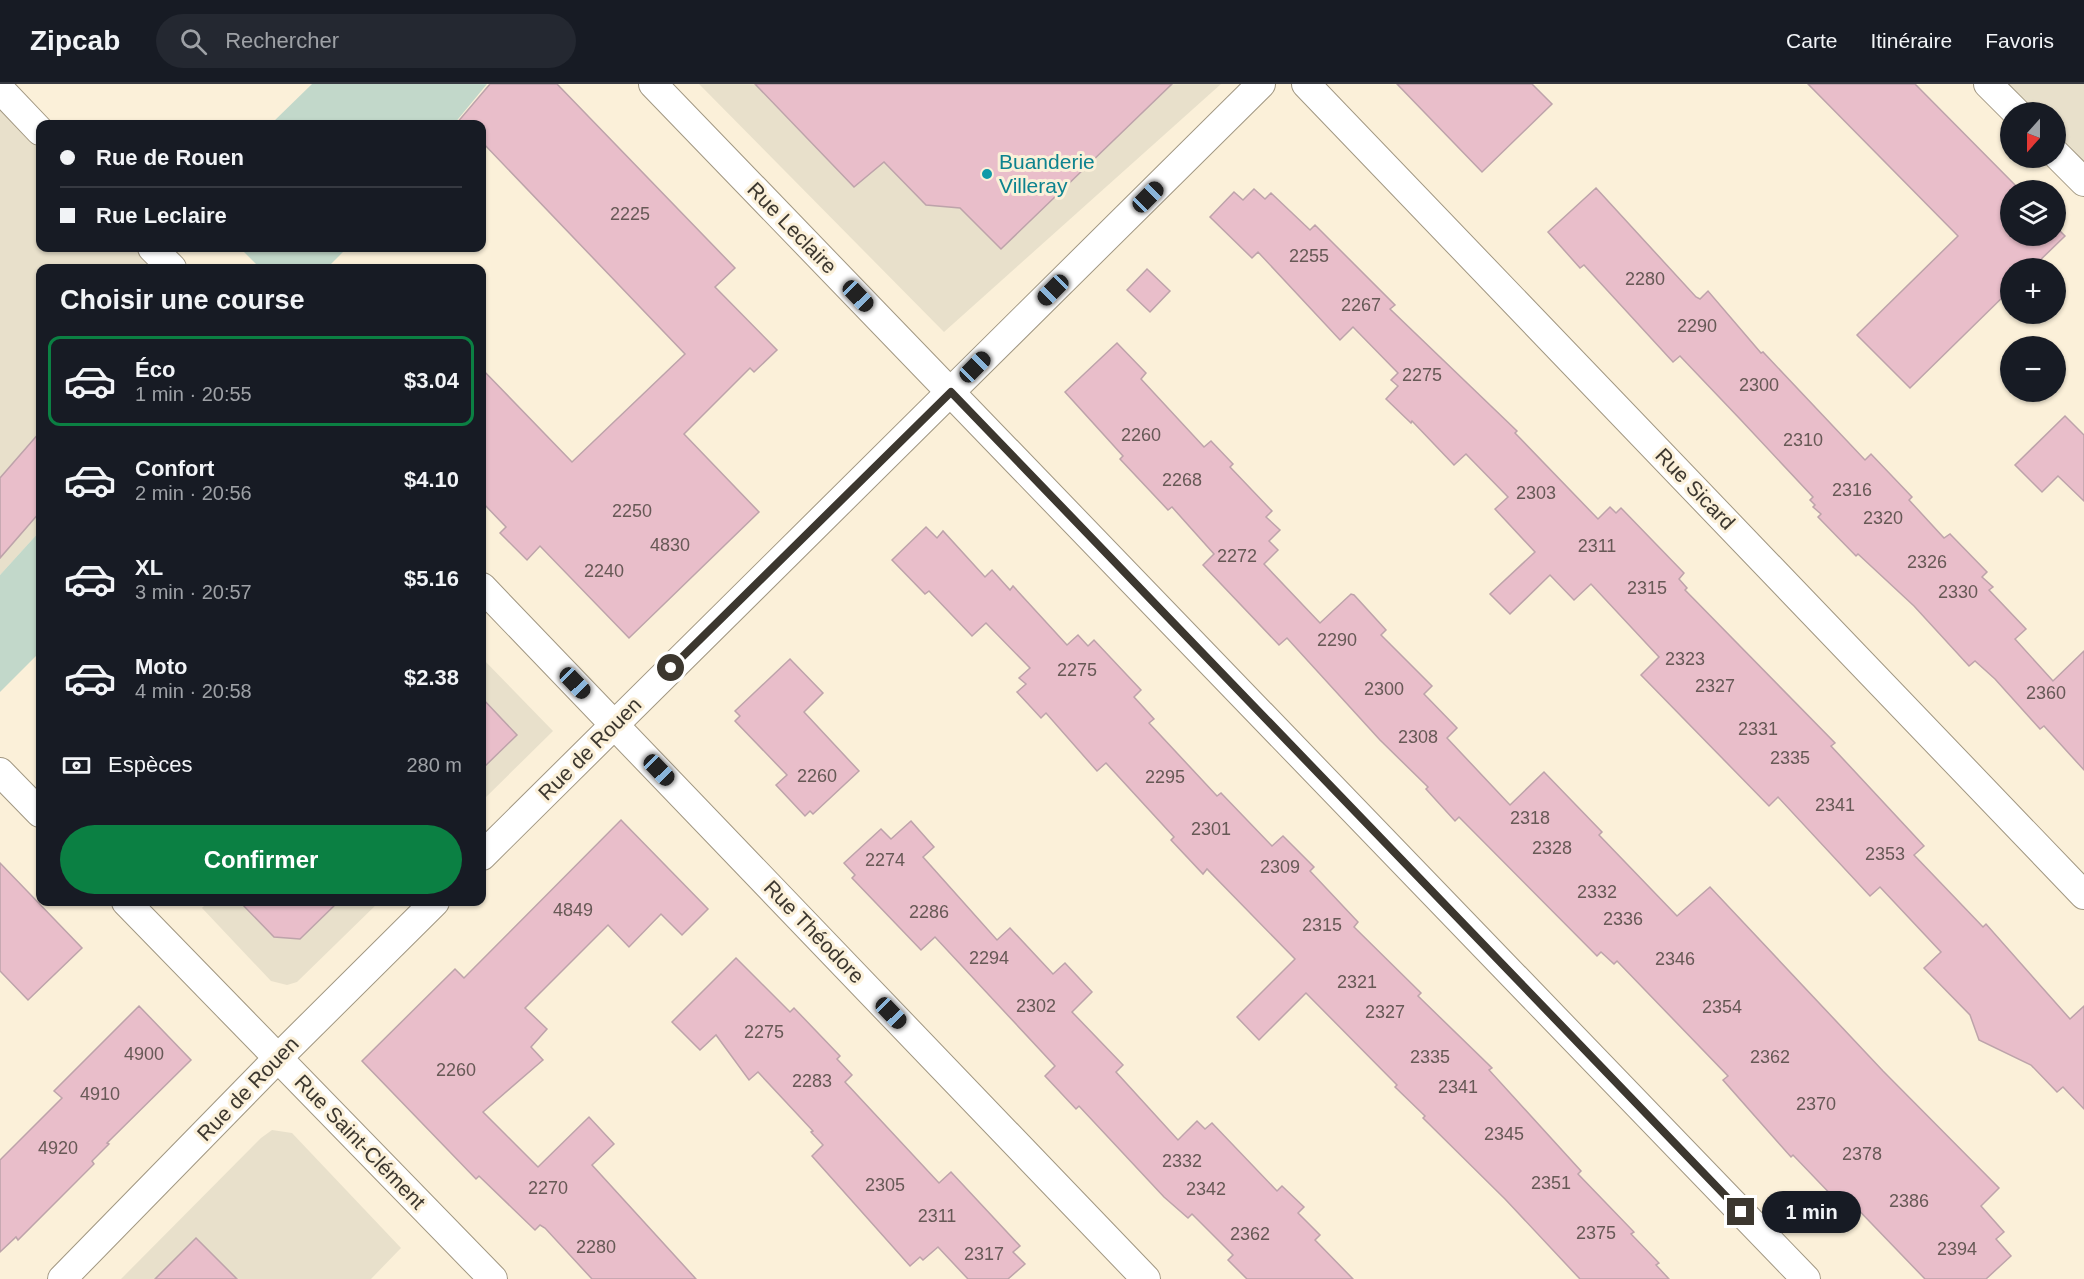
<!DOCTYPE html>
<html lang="fr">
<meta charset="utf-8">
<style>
:root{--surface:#171b24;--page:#242831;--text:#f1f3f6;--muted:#9ea1a6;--line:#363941;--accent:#0b8043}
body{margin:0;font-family:Helvetica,sans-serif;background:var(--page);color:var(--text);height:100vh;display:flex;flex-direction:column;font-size:22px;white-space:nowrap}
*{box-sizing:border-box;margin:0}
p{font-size:20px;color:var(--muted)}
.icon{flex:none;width:33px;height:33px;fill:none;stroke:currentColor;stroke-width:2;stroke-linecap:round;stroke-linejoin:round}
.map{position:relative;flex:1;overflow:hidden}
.side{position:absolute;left:36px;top:180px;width:450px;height:642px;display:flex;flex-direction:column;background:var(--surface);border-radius:12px;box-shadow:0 2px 4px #0004}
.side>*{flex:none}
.banner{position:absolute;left:36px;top:36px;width:450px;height:132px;border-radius:12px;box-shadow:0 2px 4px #0004;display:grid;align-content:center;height:132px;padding:0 24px;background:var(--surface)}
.needle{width:39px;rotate:201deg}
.tools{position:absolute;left:2000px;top:18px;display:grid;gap:12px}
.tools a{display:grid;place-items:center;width:66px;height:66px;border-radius:50%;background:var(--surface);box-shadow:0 2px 4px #0004;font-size:30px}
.end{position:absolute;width:27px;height:27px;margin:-14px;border:8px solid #3c372f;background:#fff;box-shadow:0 0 0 3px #fff}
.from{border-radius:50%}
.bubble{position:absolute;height:42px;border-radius:21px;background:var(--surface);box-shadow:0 2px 4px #0004;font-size:20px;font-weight:700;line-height:42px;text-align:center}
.car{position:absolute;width:18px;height:36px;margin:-18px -9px;border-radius:8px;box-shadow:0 0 4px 2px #0007;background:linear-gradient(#222 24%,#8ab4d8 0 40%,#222 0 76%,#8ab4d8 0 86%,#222 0)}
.banner b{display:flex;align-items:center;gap:21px;height:57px;font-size:22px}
.banner b+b{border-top:2px solid var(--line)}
.banner i{width:15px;height:15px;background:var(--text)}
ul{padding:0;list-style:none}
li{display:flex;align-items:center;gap:18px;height:90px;margin:0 12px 9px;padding:0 12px;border:3px solid transparent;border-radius:12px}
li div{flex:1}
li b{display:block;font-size:22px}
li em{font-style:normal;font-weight:700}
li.active{border-color:var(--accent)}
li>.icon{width:54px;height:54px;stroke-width:1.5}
h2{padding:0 24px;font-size:27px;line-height:72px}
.pay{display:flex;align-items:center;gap:15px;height:66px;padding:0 24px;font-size:22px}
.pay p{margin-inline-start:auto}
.cta{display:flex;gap:12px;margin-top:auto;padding:12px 24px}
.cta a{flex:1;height:69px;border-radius:36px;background:var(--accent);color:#fff;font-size:24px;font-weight:700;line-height:69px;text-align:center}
header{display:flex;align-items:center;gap:36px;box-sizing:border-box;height:84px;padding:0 30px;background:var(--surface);border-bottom:2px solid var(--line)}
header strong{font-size:28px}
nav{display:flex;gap:33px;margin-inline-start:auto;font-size:21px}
.search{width:420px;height:54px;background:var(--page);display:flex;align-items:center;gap:15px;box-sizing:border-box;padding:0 21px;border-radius:33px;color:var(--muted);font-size:22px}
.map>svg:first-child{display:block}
</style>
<header>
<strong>Zipcab</strong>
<div class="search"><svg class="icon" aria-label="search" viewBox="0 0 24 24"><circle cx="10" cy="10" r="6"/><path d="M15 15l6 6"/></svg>Rechercher</div>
<nav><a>Carte</a><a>Itinéraire</a><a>Favoris</a></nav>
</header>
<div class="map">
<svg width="2084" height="1195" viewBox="0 0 2084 1195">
<rect width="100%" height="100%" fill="#fbf0d9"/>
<!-- commercial -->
<g fill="#e8e0cb">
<polygon points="699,0 1221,0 944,248"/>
<polygon points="1988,0 2084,0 2084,98 2055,69 2055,28 2016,28"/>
<polygon points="0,16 40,57 40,164 144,164 164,184 40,184 40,447 0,491"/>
<polygon points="482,574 553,647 482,717"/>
<polygon points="208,818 379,818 297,898 287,901 271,897 202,824"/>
<polygon points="272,1046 292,1049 401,1164 371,1195 121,1195 261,1054"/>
</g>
<!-- green -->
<g fill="#c2d8ca">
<polygon points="312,0 487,0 454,40 271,40"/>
<polygon points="240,164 347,164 327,184 260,184"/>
<polygon points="40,447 40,568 0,608 0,491"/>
</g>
<!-- building -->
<g fill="#e9beca" stroke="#bda3aa" stroke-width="1.5">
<polygon points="490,0 557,0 735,184 715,203 777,266 754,288 750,284 684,350 759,428 629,554 540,462 527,476 500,449 506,443 482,418 482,285 572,378 685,270 482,58 482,40 456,40"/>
<polygon points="755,0 1172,0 1001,165 960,124 926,121 884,78 854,103"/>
<polygon points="1397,0 1532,0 1552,20 1482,88"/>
<polygon points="1808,0 1915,0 2020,106 2010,106 2010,152 2055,152 2055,142 2065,152 2032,184 2010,184 2010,206 1910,304 1857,251 1958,152"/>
<polygon points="1596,104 1696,213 1700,215 1708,207 1761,269 1763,268 1865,376 1871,370 1912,413 1909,416 1944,454 1950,450 1987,488 1982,493 1993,503 1989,506 2026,545 2015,555 2053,597 2084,567 2084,686 2044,642 2040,645 1995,595 1975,577 1969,582 1914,522 1858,470 1856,472 1818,433 1821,430 1813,423 1815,421 1810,416 1813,413 1740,335 1680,272 1673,278 1584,181 1580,184 1548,148"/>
<polygon points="1254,105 1265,115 1271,109 1310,146 1315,141 1395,221 1390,225 1517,347 1515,349 1598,435 1610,423 1616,429 1621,424 1684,489 1679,495 1687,504 1685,506 1835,659 1831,662 1924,762 1914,771 1983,843 1986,840 2070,935 2084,922 2084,1025 2063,1003 2057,1008 2031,981 1979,956 1970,931 1924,884 1941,868 1880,803 1870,812 1778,713 1769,722 1641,591 1659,573 1591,500 1574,516 1550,491 1510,530 1490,510 1535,468 1495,425 1508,413 1466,370 1454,381 1412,337 1411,339 1386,315 1398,302 1391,296 1398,289 1353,243 1340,256 1258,168 1252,174 1210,133 1234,108 1243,116"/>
<polygon points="1147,185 1170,207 1150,228 1127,206"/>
<polygon points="1117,259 1146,289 1141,295 1204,363 1211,357 1233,380 1230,383 1272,427 1266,433 1280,446 1269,457 1278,466 1264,480 1320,539 1351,510 1354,511 1386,546 1381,551 1432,602 1424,610 1457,644 1447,654 1510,721 1544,688 1602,748 1599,751 1677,832 1710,803 1883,987 1999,1104 1981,1122 2004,1148 1996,1155 2011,1172 1986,1195 1925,1195 1846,1113 1839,1119 1793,1071 1791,1073 1723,996 1728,992 1617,877 1614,880 1601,868 1597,872 1459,733 1455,737 1426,705 1428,703 1380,656 1287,554 1279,561 1203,481 1214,470 1172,423 1168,426 1120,375 1123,372 1065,308"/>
<polygon points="2065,332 2084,351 2084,417 2058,392 2042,408 2015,381"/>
<polygon points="40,348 40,428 0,474 0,394"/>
<polygon points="926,443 937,454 943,447 985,493 992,486 1010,506 1013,502 1067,561 1078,551 1088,562 1094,556 1141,606 1134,613 1154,635 1149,639 1217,712 1221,709 1272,762 1283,752 1314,783 1310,787 1358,838 1354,843 1421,909 1418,912 1492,984 1489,986 1581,1087 1578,1090 1634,1148 1631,1150 1659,1179 1656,1181 1669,1195 1580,1195 1505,1115 1423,1034 1425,1032 1395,1003 1397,1001 1306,909 1259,956 1237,933 1295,875 1207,785 1203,790 1171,756 1174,753 1106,679 1097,687 1046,629 1041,634 1017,608 1026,600 1019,594 1030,584 986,539 972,552 929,507 925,510 892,476"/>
<polygon points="790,575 823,609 804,628 859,687 813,730 810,727 805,732 776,701 787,691 735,637 740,632 735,627"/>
<polygon points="482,614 517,651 482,685"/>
<polygon points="621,736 708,825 682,851 661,830 629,863 608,841 525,924 547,945 531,963 543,976 483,1028 538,1083 589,1033 614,1060 592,1081 696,1195 592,1195 545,1144 540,1141 535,1146 479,1092 476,1095 362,977 455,885 464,894"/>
<polygon points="911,737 934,763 923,773 997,856 1010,844 1053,890 1065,879 1092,908 1072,928 1123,981 1116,988 1178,1056 1197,1037 1205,1045 1212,1039 1277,1107 1282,1102 1304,1123 1298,1129 1320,1151 1315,1156 1353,1195 1247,1195 1228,1176 1233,1171 1192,1130 1188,1134 1164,1113 1079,1022 1076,1025 1045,992 1055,982 935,853 921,866 852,794 855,791 844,779 881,745 891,755"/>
<polygon points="0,779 82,864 28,916 0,887"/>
<polygon points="240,818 338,818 300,855 274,853"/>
<polygon points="736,874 790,928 794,924 840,972 837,975 852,991 845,998 939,1099 951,1088 1020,1162 1013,1168 1025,1180 1008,1195 968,1195 938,1163 923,1176 920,1173 910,1182 812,1072 823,1061 811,1048 813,1047 758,988 749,996 716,951 700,966 672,938"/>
<polygon points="139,922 191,976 107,1059 109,1060 92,1077 94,1080 18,1156 16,1153 0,1168 0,1076 62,1014 54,1007"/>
<polygon points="196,1154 237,1195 155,1195"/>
</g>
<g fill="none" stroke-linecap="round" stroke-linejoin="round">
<!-- minor casing -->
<g stroke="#a19782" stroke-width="30">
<g id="minor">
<polyline points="653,0 1806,1195"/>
<polyline points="1306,0 2084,811"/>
<polyline points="1988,0 2016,28"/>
<polyline points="0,5 40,47"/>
<polyline points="2055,69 2084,98"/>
<polyline points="152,164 172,184"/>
<polyline points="482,503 1146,1195"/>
<polyline points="0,688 40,729"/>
<polyline points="482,772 1261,0"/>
<polyline points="126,818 493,1195"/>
<polyline points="62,1195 278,974 435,818"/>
</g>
</g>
<!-- minor -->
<use href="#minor" stroke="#fff" stroke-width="28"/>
</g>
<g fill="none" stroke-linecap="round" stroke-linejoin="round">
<!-- route -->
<polyline stroke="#3c372f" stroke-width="8" points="671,584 951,308 1741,1128"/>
</g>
<!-- markers -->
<circle fill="#0f9aa8" stroke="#fbf0d9" stroke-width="2" cx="987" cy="90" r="6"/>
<g text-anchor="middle" stroke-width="6" stroke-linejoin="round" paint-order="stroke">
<!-- number labels -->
<g font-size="18" fill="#675956">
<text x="630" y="136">2225</text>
<text x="1309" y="178">2255</text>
<text x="1645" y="201">2280</text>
<text x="1361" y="227">2267</text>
<text x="1697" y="248">2290</text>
<text x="1422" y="297">2275</text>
<text x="1759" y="307">2300</text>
<text x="1141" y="357">2260</text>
<text x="1803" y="362">2310</text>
<text x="1182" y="402">2268</text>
<text x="1852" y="412">2316</text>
<text x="1536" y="415">2303</text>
<text x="632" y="433">2250</text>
<text x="1883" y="440">2320</text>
<text x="670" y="467">4830</text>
<text x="1597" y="468">2311</text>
<text x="1237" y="478">2272</text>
<text x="1927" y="484">2326</text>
<text x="604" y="493">2240</text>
<text x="1647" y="510">2315</text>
<text x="1958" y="514">2330</text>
<text x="1337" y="562">2290</text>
<text x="1685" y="581">2323</text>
<text x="1077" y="592">2275</text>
<text x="1715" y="608">2327</text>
<text x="1384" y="611">2300</text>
<text x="2046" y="615">2360</text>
<text x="1758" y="651">2331</text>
<text x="1418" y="659">2308</text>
<text x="1790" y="680">2335</text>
<text x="817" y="698">2260</text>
<text x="1165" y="699">2295</text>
<text x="1835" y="727">2341</text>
<text x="1530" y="740">2318</text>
<text x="1211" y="751">2301</text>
<text x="1552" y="770">2328</text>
<text x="1885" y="776">2353</text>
<text x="885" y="782">2274</text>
<text x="1280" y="789">2309</text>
<text x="1597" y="814">2332</text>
<text x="573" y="832">4849</text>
<text x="929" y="834">2286</text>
<text x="1623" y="841">2336</text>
<text x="1322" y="847">2315</text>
<text x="989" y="880">2294</text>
<text x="1675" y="881">2346</text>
<text x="1357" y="904">2321</text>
<text x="1036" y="928">2302</text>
<text x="1722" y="929">2354</text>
<text x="1385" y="934">2327</text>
<text x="764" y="954">2275</text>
<text x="144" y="976">4900</text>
<text x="1430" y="979">2335</text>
<text x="1770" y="979">2362</text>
<text x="456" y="992">2260</text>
<text x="812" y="1003">2283</text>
<text x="1458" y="1009">2341</text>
<text x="100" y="1016">4910</text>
<text x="1816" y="1026">2370</text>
<text x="1504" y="1056">2345</text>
<text x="58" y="1070">4920</text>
<text x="1862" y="1076">2378</text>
<text x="1182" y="1083">2332</text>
<text x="1551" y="1105">2351</text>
<text x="885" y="1107">2305</text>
<text x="548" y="1110">2270</text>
<text x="1206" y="1111">2342</text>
<text x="1909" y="1123">2386</text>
<text x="937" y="1138">2311</text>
<text x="1596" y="1155">2375</text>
<text x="1250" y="1156">2362</text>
<text x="596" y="1169">2280</text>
<text x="1957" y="1171">2394</text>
<text x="984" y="1176">2317</text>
</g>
<!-- culture labels -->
<g font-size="21" fill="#0d838f" stroke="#fbf0d9" text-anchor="start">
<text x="999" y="85">Buanderie<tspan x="999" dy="24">Villeray</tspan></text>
</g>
<!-- street labels -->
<g font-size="21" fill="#3c372f" stroke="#fbf0d9">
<text transform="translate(792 144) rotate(46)" y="7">Rue Leclaire</text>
<text transform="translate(1695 405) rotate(46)" y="7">Rue Sicard</text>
<text transform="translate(590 665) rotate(-45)" y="7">Rue de Rouen</text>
<text transform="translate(814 848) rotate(46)" y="7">Rue Théodore</text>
<text transform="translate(248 1005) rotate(-46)" y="7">Rue de Rouen</text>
<text transform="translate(360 1058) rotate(46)" y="7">Rue Saint-Clément</text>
</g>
</g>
</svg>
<div class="tools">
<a><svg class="needle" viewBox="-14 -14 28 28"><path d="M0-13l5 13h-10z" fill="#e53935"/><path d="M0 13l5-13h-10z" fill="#9ea1a6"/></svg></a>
<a><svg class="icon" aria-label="layers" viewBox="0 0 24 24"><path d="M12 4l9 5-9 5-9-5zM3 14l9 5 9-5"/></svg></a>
<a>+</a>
<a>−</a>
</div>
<i class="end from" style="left:671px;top:584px"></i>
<i class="end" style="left:1741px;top:1128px"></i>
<div class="bubble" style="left:1762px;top:1107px;width:99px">1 min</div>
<i class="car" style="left:1148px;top:113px;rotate:45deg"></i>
<i class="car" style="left:1053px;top:206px;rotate:225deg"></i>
<i class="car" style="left:858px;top:212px;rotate:136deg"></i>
<i class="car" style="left:975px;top:283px;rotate:45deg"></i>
<i class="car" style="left:575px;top:599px;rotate:136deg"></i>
<i class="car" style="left:659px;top:686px;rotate:136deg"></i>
<i class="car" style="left:891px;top:929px;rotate:136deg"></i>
<div class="banner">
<b><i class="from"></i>Rue de Rouen</b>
<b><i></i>Rue Leclaire</b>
</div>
<section class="side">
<h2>Choisir une course</h2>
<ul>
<li class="active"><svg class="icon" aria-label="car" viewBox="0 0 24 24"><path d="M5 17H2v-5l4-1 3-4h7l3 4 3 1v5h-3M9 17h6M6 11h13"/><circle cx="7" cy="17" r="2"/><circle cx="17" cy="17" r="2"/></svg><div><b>Éco</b><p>1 min · 20:55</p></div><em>$3.04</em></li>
<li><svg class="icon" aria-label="car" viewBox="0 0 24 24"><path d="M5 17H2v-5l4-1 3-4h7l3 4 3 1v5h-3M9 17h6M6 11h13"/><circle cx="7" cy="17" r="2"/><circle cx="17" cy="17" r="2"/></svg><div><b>Confort</b><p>2 min · 20:56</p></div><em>$4.10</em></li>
<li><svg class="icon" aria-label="car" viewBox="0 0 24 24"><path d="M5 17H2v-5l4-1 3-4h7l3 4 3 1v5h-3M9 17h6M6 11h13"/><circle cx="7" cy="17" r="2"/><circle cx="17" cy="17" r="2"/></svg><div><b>XL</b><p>3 min · 20:57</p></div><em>$5.16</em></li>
<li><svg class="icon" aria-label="car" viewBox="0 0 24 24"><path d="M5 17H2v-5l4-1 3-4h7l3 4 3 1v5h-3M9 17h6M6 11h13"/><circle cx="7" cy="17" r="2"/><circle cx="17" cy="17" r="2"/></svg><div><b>Moto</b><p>4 min · 20:58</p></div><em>$2.38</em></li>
</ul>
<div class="pay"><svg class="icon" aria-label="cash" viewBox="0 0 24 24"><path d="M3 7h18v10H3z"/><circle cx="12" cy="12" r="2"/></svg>Espèces<p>280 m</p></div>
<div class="cta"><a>Confirmer</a></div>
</section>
</div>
